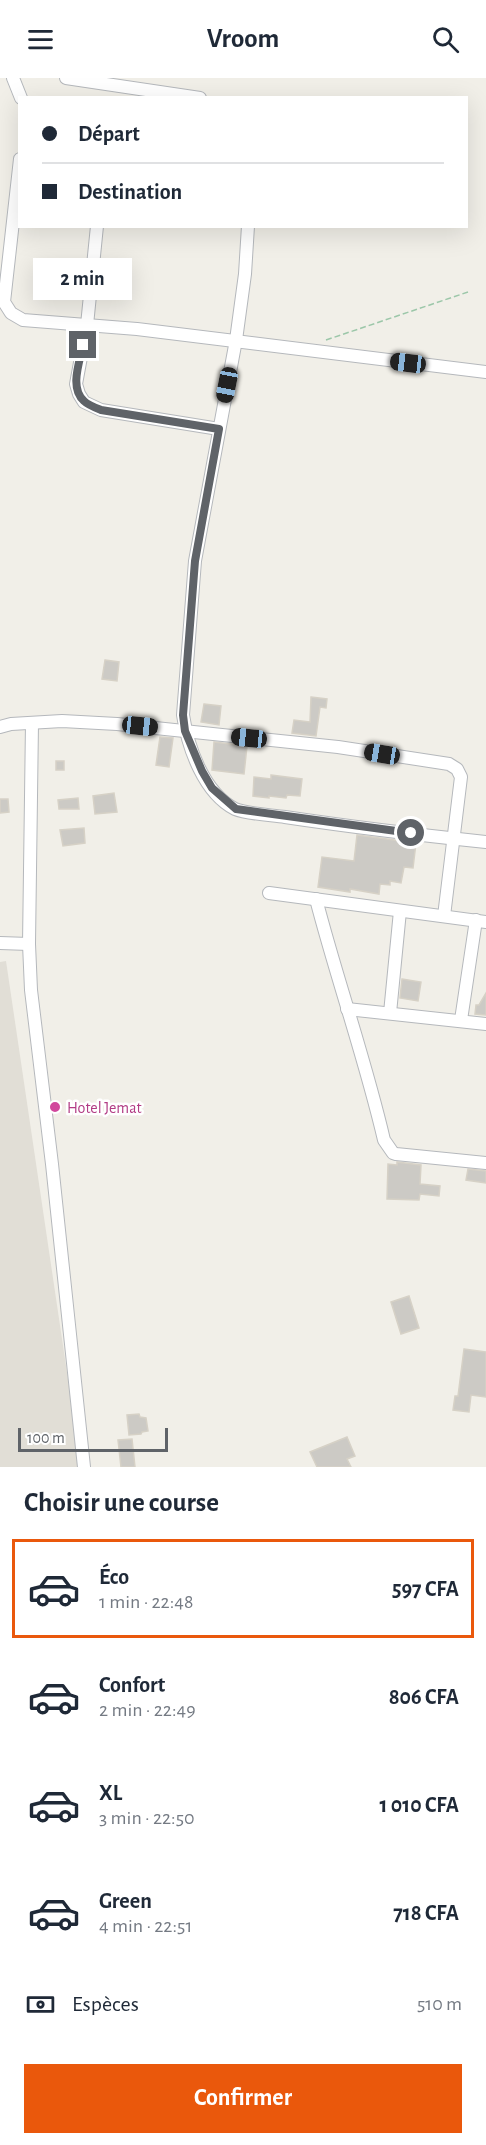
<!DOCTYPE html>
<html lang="fr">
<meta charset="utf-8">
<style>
:root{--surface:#fff;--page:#f2f2f3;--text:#1f2937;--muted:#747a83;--line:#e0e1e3;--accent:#ea580c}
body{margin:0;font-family:"Alegreya Sans",sans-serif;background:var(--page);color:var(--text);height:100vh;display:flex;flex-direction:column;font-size:22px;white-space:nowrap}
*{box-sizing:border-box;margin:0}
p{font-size:20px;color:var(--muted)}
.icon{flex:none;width:33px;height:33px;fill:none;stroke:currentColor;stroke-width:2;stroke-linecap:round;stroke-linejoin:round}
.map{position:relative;height:1389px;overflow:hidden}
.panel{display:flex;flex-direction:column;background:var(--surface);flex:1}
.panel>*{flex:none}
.hud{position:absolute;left:18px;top:18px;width:450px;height:132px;border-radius:0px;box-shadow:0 6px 24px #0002;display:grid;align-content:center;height:132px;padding:0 24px;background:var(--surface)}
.scale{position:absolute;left:18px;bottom:15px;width:150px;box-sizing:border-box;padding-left:6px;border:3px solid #5f6368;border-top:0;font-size:16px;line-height:21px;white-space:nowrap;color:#5f6368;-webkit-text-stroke:4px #fff;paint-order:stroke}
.end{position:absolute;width:27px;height:27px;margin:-14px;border:8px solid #5f6368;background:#fff;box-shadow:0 0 0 3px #fff}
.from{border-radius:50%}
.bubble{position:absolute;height:42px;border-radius:0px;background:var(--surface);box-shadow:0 6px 24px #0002;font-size:20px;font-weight:600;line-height:42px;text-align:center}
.car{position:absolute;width:18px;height:36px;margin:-18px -9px;border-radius:8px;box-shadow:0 0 4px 2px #0007;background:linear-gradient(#222 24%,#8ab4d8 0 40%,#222 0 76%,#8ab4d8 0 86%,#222 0)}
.hud b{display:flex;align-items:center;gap:21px;height:57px;font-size:22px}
.hud b+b{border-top:2px solid var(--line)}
.hud i{width:15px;height:15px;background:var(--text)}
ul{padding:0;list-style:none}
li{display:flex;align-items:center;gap:18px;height:99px;margin:0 12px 9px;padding:0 12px;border:3px solid transparent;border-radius:0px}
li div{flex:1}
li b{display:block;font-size:22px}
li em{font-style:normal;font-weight:600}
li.on{border-color:var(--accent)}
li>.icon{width:54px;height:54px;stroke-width:1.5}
h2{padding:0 24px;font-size:27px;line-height:72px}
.pay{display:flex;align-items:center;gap:15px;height:66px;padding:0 24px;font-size:22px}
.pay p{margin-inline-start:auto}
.action{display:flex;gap:12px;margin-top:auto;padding:12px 24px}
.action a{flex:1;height:69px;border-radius:0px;background:var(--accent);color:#fff;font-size:24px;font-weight:600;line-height:69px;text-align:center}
header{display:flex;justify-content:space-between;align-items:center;height:78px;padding:0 24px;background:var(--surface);font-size:27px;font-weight:600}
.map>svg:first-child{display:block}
</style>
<header><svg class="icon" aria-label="menu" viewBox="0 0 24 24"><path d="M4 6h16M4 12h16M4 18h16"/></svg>Vroom<svg class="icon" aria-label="search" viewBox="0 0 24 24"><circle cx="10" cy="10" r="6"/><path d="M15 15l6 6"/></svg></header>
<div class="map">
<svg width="486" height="1389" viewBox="0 0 486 1389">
<rect width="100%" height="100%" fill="#f1efe8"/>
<!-- education -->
<polygon fill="#e1ded6" points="6,883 81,1389 0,1389 0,884"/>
<!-- building -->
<g fill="#cccac5" stroke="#d6d1c6" stroke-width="1.5">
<polygon points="105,582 119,584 117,603 102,601"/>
<polygon points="311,619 327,621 326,630 320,629 316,658 292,655 294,642 310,644"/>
<polygon points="204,626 221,628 219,647 201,644"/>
<polygon points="160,659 173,660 169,689 156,687"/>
<polygon points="214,664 247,668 244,696 212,692"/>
<rect x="56" y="683" width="8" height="9"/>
<polygon points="271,697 302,701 300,718 287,717 286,720 269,718 269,720 253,718 254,699 271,701"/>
<polygon points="114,715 117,734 95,736 93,718"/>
<polygon points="78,720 79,731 59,731 58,722"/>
<polygon points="0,721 8,721 9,734 0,735"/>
<polygon points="84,750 85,765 63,768 60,752"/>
<polygon points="357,757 416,765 413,790 404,789 401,805 390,803 390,807 380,806 379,816 350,811 350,814 318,809 322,779 354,783"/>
<polygon points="402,901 421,904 418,923 400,920"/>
<polygon points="486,915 486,937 475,936 476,927 479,927"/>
<polygon points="397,1084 421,1087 420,1106 440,1108 439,1118 420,1116 419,1122 387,1121 388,1086 397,1087"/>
<polygon points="468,1091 486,1093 486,1105 466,1102"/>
<polygon points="409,1218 419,1250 401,1256 391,1224"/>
<polygon points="464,1271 486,1274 486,1319 471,1317 469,1334 453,1332 455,1318 458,1318"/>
<polygon points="139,1336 140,1339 146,1340 148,1353 142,1354 141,1356 129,1357 127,1337"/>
<polygon points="347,1359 355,1378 347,1381 351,1389 317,1389 310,1374"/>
<polygon points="132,1361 135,1389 121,1389 118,1362"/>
</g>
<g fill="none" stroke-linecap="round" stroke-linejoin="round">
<!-- minor casing -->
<g stroke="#b5b8bc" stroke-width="14">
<g id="minor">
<polyline points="13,0 21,20"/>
<polyline points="66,0 200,20"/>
<polyline points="20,81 4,224 11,235 23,242 137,251 486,294"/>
<polyline points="97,148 87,247 76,306 79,316 84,324 101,332 219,351"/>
<path d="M248 148 245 196 236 262 195 483 183 637C188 670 204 715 235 731 247 736 272 737 285 739 352 749 419 757 486 764"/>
<polyline points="32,645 29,866 31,912 52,1086 84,1389"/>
<polyline points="0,649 11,646 62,643 117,646 338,669 449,686 457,691 461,699 444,838"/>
<polyline points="269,815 486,844"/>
<path d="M316 821C337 902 365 980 384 1062L393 1075 396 1076 486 1085"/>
<polyline points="0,865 29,866"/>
<polyline points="347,931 486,946"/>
<polyline points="390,935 400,833"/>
<polyline points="461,942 476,842"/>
</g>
</g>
<!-- path -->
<polyline stroke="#9cc7a9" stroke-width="1.5" stroke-dasharray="6 3" stroke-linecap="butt" points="326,262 468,214"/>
<!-- minor -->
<use href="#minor" stroke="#fff" stroke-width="12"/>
</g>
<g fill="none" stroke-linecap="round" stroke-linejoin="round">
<!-- route -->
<path stroke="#5f6368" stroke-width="8" d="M83 267C80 283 69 310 84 323 88 327 96 330 101 332L219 351 195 483 183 637 185 653 202 693 212 710 236 731 411 755"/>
</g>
<!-- markers -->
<circle fill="#d1479c" stroke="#fff" stroke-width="2" cx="55" cy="1029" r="6"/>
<g text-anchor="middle" stroke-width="5" stroke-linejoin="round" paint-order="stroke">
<!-- hotel labels -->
<g font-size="16" fill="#b23c85" stroke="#fff" text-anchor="start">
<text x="67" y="1035">Hotel Jemat</text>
</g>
</g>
</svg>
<div class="scale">100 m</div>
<i class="end from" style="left:411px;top:755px"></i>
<i class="end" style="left:83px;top:267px"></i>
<div class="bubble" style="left:33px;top:180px;width:99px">2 min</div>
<i class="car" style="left:408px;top:285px;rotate:277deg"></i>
<i class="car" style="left:227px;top:307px;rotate:191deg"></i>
<i class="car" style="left:140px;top:648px;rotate:96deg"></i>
<i class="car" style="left:249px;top:660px;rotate:276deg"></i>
<i class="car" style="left:382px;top:676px;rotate:279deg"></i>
<div class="hud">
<b><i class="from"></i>Départ</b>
<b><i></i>Destination</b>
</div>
</div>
<section class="panel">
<h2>Choisir une course</h2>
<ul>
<li class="on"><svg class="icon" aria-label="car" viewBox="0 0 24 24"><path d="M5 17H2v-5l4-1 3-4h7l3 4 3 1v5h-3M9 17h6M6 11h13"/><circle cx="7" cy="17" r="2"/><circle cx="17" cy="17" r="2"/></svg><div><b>Éco</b><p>1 min · 22:48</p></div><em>597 CFA</em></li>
<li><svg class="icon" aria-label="car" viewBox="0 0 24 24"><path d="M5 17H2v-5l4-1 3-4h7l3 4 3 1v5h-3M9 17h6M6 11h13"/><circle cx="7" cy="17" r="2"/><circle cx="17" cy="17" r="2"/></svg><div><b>Confort</b><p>2 min · 22:49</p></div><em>806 CFA</em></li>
<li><svg class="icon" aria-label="car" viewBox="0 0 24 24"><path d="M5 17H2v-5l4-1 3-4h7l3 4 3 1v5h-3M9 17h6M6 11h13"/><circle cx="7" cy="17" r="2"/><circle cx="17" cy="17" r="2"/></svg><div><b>XL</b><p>3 min · 22:50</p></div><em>1 010 CFA</em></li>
<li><svg class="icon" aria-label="car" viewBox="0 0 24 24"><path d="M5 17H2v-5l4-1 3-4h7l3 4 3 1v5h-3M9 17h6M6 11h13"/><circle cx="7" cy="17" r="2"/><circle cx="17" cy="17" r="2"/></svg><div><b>Green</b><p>4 min · 22:51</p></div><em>718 CFA</em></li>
</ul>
<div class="pay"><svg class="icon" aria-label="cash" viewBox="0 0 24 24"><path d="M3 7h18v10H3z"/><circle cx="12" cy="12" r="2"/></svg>Espèces<p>510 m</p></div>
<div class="action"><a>Confirmer</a></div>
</section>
